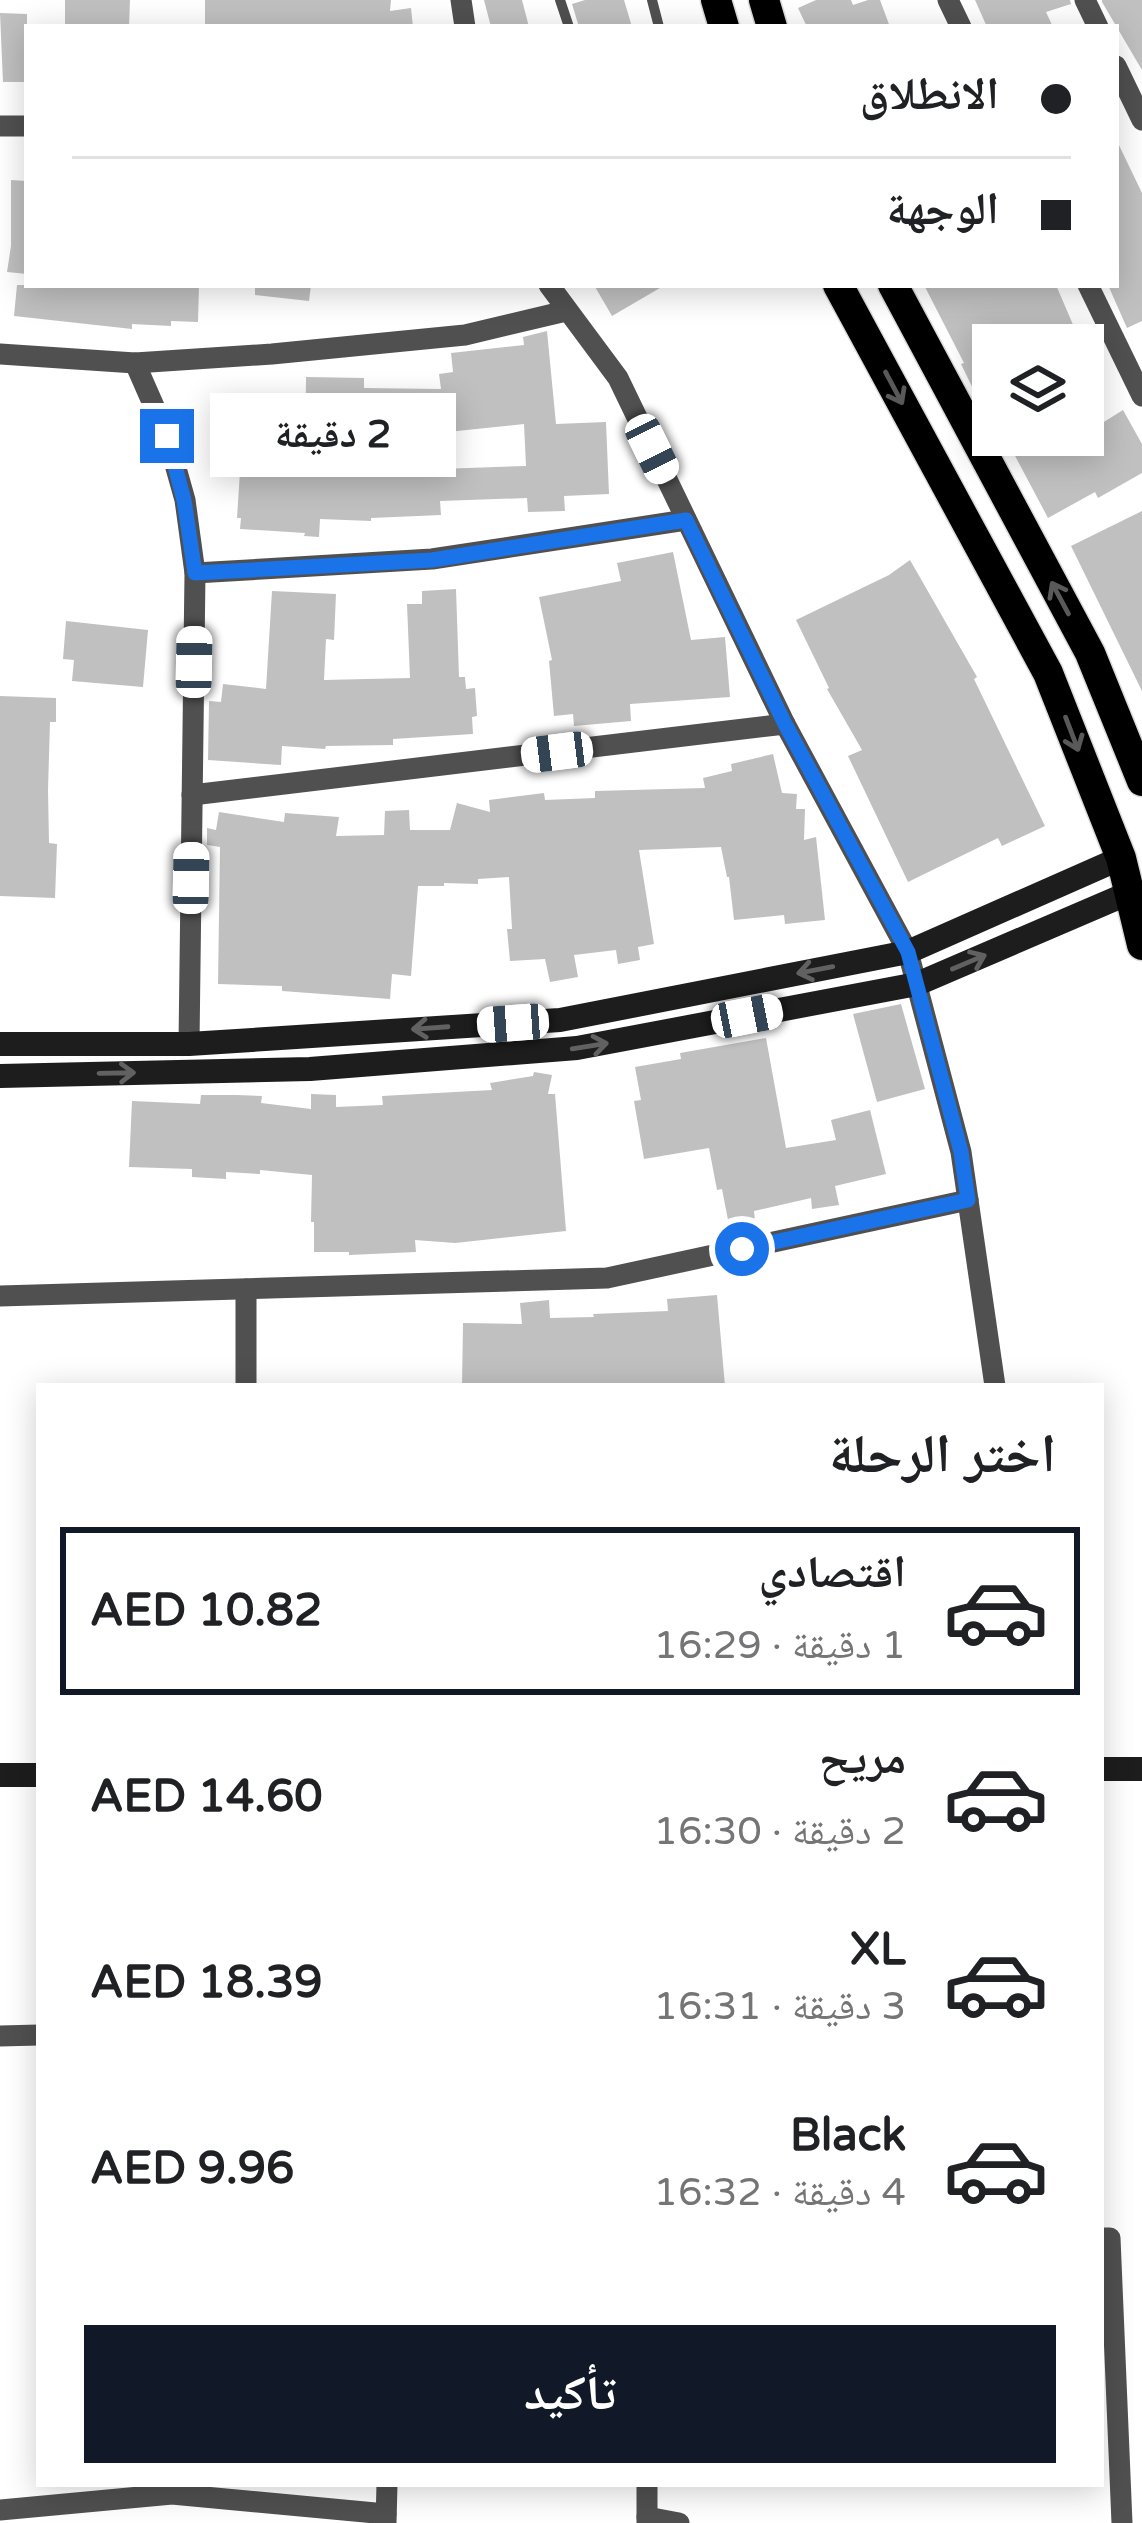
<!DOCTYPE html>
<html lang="ar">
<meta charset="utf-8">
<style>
:root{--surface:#fff;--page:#f6f6f6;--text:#202124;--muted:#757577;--line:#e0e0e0;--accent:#111827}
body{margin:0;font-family:"Varela Round","Noto Naskh Arabic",sans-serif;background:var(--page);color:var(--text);direction:rtl;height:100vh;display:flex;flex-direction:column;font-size:45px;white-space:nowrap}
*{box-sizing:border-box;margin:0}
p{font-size:39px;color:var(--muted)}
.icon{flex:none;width:66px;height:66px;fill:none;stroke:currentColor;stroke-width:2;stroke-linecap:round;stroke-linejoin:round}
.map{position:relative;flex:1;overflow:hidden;direction:ltr}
.sheet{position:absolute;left:36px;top:1383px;width:1068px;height:1104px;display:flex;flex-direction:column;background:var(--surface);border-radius:0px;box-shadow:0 6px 30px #0003;direction:rtl}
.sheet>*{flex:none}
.hud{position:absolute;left:24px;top:24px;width:1095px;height:264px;border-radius:0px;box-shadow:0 6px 30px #0003;direction:rtl;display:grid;align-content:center;height:264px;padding:0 48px;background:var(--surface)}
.buttons{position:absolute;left:972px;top:324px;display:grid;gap:24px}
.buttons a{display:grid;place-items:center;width:132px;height:132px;border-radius:0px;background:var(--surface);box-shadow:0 6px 30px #0003;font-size:60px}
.end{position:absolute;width:54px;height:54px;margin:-27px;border:15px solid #1a73e8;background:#fff;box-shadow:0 0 0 6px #fff}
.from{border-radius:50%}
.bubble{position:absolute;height:84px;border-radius:0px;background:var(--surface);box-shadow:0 6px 30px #0003;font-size:39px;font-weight:700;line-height:84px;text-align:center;direction:rtl}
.car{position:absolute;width:36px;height:72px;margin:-36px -18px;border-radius:15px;box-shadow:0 0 9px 3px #0007;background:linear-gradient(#fff 24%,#345 0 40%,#fff 0 76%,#345 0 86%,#fff 0)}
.hud b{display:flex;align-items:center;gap:42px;height:114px;font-size:45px}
.hud b+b{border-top:3px solid var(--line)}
.hud i{width:30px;height:30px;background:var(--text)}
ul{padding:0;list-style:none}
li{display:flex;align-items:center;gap:36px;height:168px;margin:0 24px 18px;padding:0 24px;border:6px solid transparent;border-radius:0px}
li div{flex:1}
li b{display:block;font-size:45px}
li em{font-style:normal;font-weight:700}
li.current{border-color:var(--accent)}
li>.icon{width:108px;height:108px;stroke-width:1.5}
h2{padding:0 48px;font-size:54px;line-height:144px}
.cta{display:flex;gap:24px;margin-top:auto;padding:24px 48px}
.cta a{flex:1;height:138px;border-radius:0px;background:var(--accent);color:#fff;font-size:48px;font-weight:700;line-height:138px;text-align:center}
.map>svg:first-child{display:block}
</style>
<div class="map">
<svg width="1142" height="2523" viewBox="0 0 1142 2523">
<rect width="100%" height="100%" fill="#fff"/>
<!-- building -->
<g fill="#c0c0c0" fill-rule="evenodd">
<polygon points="65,0 130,0 129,27 65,27"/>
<polygon points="205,0 391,0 390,11 411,8 413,27 205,27"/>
<polygon points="484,0 522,0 529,27 491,27"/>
<polygon points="585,0 624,0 632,27 579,27 572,4"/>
<polygon points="816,0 851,0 853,5 868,0 880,0 890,27 807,27 798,8"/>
<polygon points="975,0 1070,0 1071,4 1046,12 1053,27 987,27"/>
<polygon points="1102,0 1142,0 1142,70 1102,2"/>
<polygon points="0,13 27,14 27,82 3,82"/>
<polygon points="1116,139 1142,193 1142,321 1127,328 1108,285 1116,285"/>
<polygon points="11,180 27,181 27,274 7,272 11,246"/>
<polygon points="17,285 199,285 198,322 171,321 171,326 132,324 132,329 14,316"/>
<polygon points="255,285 311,285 309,301 255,295"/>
<polygon points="594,285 665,285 612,316"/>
<polygon points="924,285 1056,285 1074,327 1079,324 1089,345 993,345 993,399 981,405 961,364 964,363"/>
<path d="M547 331 556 424 606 422 609 494 564 496 565 511 528 512 527 498 440 501 441 515 371 518V521L320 519 319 537 304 536 305 533 240 529 241 518H237L240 471 247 472V457L305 461 306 377 364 378V388L441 389 439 374 453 372 451 353 524 345 523 337ZM524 424 526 466 439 469 438 433Z"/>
<polygon points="1123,410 1142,444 1142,473 1098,498 1095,492 1048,518 1004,435 1083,435"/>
<polygon points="1142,511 1142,691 1071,546"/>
<polygon points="673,552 691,640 725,637 730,697 630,704 631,721 574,726 573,714 554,716 549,661 552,660 539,597 621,581 617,563"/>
<polygon points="910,560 977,677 974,679 1045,826 1002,846 998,838 908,882 848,756 862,750 827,689 829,688 796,620 889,575"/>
<polygon points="456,589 459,677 465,677 466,689 475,688 477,716 472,717 473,734 393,739 393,745 326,746 325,749 282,746 281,765 208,760 209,701 221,702 223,684 266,689 272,591 336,594 334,640 326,639 324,680 410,678 407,604 422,604 422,591"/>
<polygon points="66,621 148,630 143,687 72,681 74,660 63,659"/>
<polygon points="0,696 56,698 56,722 50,722 48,790 49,843 57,844 55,898 0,896"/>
<polygon points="773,754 782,793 797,794 796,809 805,809 804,840 816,837 825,920 785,924 784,915 734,920 729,877 727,877 721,847 639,850 654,944 638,947 640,960 618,964 616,950 574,955 578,977 550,982 545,959 510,961 507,929 512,929 509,877 478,879 478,884 444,883 444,886 418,886 411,976 392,974 390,999 282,991 282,986 218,984 220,847 207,845 207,828 216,830 219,812 284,822 285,813 339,817 336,836 384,835 385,811 409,810 410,830 450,830 457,803 490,812 489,800 544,793 545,800 595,798 595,791 705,788 703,778 732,771 731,764"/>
<polygon points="901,1004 925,1089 877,1102 853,1014"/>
<polygon points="766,1038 786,1148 836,1140 831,1120 870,1110 886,1174 835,1186 839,1205 812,1209 811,1198 754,1211 755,1221 729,1225 722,1189 717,1190 709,1148 644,1159 634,1101 641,1100 635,1067 681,1059 680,1053"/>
<polygon points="534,1072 552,1075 548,1094 555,1094 566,1231 455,1243 415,1240 416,1252 349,1255 349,1252 314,1252 314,1222 311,1222 312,1175 260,1170 260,1174 226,1172 226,1179 192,1177 192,1169 129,1167 132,1101 200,1104 201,1095 237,1095 262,1096 261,1103 311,1109 311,1094 336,1095 336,1107 383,1105 382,1096 492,1090 490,1083 533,1076"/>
<polygon points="717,1295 725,1386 462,1386 463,1323 522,1324 520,1303 549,1300 550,1318 594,1317 593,1314 668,1311 667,1299"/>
</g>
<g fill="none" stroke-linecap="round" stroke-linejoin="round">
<!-- primary casing -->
<g stroke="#dbdbdb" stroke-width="33">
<g id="primary">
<polyline points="716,0 724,27"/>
<polyline points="764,0 772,27"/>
<polyline points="838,285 1048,673 1121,858 1142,945"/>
<polyline points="893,285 1090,653 1142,781"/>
</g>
</g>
<!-- lane -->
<g stroke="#505050" stroke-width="10">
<polyline points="560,0 569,27"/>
<polyline points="652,0 659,27"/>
</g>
<!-- street -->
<g stroke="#505050" stroke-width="21">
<polyline points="461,0 465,27"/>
<polyline points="948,0 961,27"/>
<polyline points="1085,0 1098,27"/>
<polyline points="1116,66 1142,120"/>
<polyline points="0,126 27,126"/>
<polyline points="549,285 618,378 785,724 908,952 961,1152 995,1386"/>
<polyline points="1088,285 1142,396"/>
<polyline points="0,354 135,363 272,354 465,335 566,311"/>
<polyline points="135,363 167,436 185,500 195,573 189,1044"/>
<polyline points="195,573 432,559 686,520"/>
<polyline points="192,795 785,724"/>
<polyline points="246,1289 246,1386"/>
<polyline points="0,1296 607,1278 968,1200"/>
<polyline points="0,2036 39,2035"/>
<polyline points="1101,2238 1110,2238 1122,2523"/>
<polyline points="647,2484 647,2523"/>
<polyline points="0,2510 172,2494 386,2514"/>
<polyline points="647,2517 679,2523"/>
<polyline points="386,2523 387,2484"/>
</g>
<!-- secondary -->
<g stroke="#1d1d1d" stroke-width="24">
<polyline points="0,1044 189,1044 560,1020 908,952 1121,858"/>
<polyline points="0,1076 310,1069 577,1048 917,984 1129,893"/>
<polyline points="1101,1769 1142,1769"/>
<polyline points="0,1775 39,1775"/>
</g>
<!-- primary -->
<use href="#primary" stroke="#000" stroke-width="30"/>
</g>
<!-- one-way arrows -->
<defs><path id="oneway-shaft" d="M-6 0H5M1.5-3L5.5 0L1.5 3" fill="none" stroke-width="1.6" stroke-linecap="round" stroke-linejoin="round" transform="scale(3)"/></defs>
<g stroke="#595959">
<use href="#oneway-shaft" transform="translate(894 388) rotate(62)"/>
<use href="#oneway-shaft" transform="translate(1060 598) rotate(-118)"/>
<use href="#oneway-shaft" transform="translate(1072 734) rotate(69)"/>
</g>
<g stroke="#616161">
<use href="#oneway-shaft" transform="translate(969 962) rotate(-23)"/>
<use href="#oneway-shaft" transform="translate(815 970) rotate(169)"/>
<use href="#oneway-shaft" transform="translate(430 1028) rotate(176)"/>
<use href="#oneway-shaft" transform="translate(590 1046) rotate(-9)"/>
<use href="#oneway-shaft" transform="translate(117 1073) rotate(-1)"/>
</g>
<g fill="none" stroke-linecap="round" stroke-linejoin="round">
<!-- route -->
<polyline stroke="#1a73e8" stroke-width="15" points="167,436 184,500 195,573 432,560 686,520 785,724 908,952 961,1152 968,1200 742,1249"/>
</g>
</svg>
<div class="buttons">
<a><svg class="icon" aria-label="layers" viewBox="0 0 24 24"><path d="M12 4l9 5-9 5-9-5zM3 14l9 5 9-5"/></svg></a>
</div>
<i class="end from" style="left:742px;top:1249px"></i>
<i class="end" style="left:167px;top:436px"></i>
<div class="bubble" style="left:210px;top:393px;width:246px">2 دقيقة</div>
<i class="car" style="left:652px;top:449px;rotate:154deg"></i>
<i class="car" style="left:194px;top:662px;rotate:1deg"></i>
<i class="car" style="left:557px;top:752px;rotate:263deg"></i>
<i class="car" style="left:191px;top:878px;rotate:1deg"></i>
<i class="car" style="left:747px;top:1016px;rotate:79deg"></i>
<i class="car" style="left:513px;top:1023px;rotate:266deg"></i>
<div class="hud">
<b><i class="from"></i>الانطلاق</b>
<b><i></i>الوجهة</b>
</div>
<section class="sheet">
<h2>اختر الرحلة</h2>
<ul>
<li class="current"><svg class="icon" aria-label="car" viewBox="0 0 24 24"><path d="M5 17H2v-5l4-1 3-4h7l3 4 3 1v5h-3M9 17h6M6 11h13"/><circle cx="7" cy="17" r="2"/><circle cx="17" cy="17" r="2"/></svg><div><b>اقتصادي</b><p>1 دقيقة · 16:29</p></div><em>AED 10.82</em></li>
<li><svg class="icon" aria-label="car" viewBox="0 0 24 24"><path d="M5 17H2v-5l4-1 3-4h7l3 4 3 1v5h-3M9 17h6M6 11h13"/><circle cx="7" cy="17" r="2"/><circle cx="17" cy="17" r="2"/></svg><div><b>مريح</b><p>2 دقيقة · 16:30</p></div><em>AED 14.60</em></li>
<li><svg class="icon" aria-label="car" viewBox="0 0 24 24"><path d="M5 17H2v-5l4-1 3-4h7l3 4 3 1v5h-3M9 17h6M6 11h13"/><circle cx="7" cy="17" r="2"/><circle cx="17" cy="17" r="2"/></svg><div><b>XL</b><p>3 دقيقة · 16:31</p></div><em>AED 18.39</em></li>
<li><svg class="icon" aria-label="car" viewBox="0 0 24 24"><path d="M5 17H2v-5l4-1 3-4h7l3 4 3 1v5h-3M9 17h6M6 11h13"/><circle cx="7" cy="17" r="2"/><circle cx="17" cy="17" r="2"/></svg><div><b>Black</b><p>4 دقيقة · 16:32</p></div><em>AED 9.96</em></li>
</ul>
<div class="cta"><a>تأكيد</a></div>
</section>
</div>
